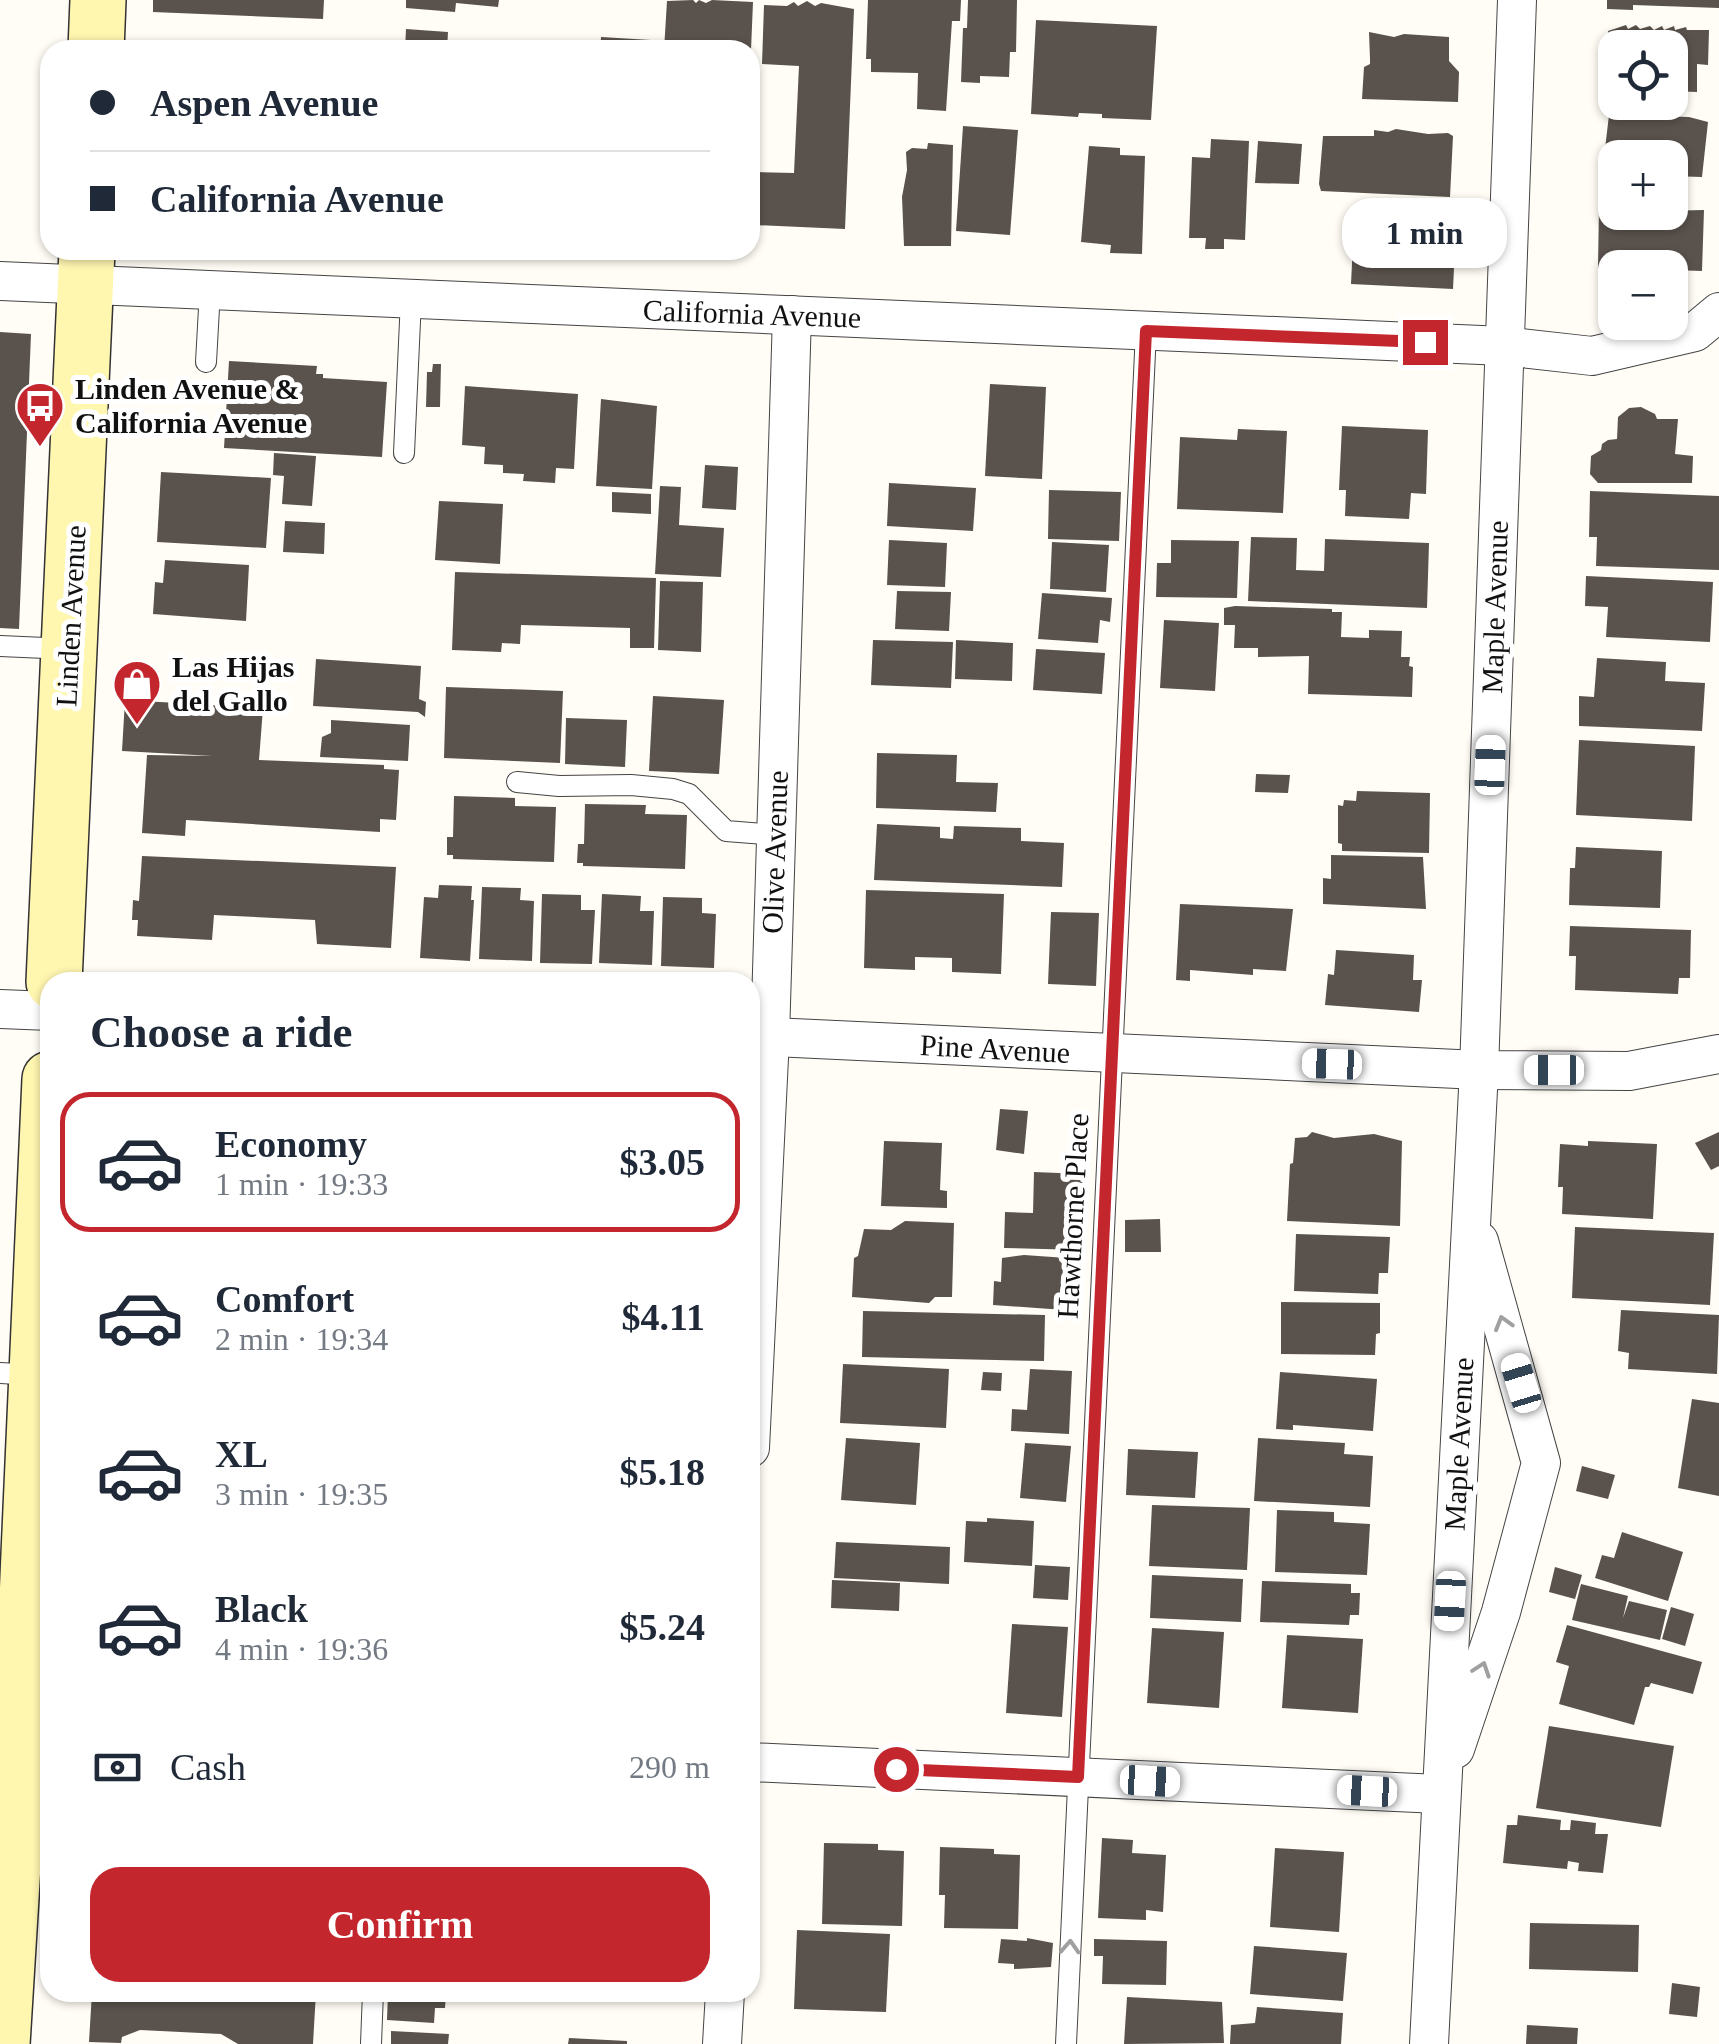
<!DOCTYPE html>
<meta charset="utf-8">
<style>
:root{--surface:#fff;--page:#f6f6f7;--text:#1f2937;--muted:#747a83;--line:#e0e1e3;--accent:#c4262e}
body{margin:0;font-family:"Times New Roman",serif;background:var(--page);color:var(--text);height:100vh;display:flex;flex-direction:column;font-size:38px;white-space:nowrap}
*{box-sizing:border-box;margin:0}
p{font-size:32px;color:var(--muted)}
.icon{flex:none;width:55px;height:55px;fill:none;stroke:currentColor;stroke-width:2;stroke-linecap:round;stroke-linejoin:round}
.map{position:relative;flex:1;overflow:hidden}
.panel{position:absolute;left:40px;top:972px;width:720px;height:1030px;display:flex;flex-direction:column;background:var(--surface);border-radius:30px;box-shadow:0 2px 8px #0004}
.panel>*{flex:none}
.hud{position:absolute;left:40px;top:40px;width:720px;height:220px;border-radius:30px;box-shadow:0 2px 8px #0004;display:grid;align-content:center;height:220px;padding:0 50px;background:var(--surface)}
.buttons{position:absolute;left:1598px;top:30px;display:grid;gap:20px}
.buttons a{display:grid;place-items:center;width:90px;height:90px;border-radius:20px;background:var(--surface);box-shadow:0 2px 8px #0004;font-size:50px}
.end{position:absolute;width:45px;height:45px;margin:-22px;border:12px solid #c4262e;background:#fff;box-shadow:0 0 0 5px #fff}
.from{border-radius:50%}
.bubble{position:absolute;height:70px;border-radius:30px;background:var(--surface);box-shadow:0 2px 8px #0004;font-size:32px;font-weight:700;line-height:70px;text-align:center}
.car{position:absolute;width:30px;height:60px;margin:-30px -15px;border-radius:12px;box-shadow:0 0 8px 2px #0007;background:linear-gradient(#fff 24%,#345 0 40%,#fff 0 76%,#345 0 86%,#fff 0)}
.hud b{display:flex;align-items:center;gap:35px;height:95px;font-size:38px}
.hud b+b{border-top:2px solid var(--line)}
.hud i{width:25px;height:25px;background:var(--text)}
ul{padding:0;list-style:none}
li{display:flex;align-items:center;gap:30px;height:140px;margin:0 20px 15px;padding:0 30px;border:5px solid transparent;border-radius:30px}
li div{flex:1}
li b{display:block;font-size:38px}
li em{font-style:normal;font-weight:700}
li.current{border-color:var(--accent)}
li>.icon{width:90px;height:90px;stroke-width:1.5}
h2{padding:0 50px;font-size:45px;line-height:120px}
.pay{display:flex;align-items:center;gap:25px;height:110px;padding:0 50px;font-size:38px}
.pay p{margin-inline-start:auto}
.action{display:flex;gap:20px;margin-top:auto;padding:20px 50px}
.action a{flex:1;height:115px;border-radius:30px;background:var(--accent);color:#fff;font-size:40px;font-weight:700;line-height:115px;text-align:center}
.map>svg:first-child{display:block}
</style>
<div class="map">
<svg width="1719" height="2044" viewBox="0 0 1719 2044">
<rect width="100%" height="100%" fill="#fffdf5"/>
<!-- building -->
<g fill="#5a524d">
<polygon points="153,0 324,0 323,19 153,12"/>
<polygon points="406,0 499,0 498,7 456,3 455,12 406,8"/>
<polygon points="693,0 696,3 699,0 706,3 712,0 753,2 751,50 664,50 667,1"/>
<polygon points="868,0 961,0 960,21 952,21 946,111 917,109 918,73 871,72 871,59 866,59"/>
<polygon points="968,0 1017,0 1016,52 1010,52 1009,77 980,76 980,83 961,82 963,28 967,28"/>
<polygon points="1607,0 1719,0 1719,8 1633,5 1633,10 1607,9"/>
<polygon points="794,2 798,6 807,1 815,6 821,3 854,9 845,229 754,225 757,172 794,173 799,66 762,64 764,5 787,6"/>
<polygon points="1036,20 1157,26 1151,120 1102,118 1102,114 1079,113 1078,117 1031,114"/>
<polygon points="1626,25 1628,29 1636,25 1640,29 1650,26 1654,30 1662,26 1664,30 1674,26 1675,30 1686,27 1687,30 1709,30 1708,65 1697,64 1697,92 1670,91 1670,48 1615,48 1615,90 1604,90 1603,51 1611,52 1608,31"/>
<polygon points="406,29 448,32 447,50 405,50"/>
<polygon points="1369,32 1394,37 1404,34 1449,37 1449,61 1459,72 1458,102 1362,99 1364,67 1370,64 1370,59"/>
<polygon points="601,37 651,40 650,50 600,50"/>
<polygon points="1609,115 1689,117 1708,122 1702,177 1670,176 1670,158 1615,158 1615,174 1602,174"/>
<polygon points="963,126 1018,130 1010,235 956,231"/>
<polygon points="1396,129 1428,134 1448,133 1453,136 1450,197 1321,191 1319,184 1323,136 1374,136 1374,130 1388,132"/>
<polygon points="1211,139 1249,141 1245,240 1224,239 1224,249 1205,249 1206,238 1189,238 1192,157 1210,158"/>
<polygon points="1258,141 1302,144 1299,184 1255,183"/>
<polygon points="928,143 953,145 951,246 904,246 902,197 907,170 906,152 912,148 927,149"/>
<polygon points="1089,146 1120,148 1120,155 1145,156 1142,254 1110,253 1111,245 1081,242"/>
<polygon points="1599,206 1615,207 1615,212 1704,210 1702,271 1615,268 1615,273 1608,273 1608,268 1598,268"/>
<polygon points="1354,222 1456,226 1453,289 1351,284"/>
<polygon points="0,332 31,334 19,629 0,628"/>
<polygon points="229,361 317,366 316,374 323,374 323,378 387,382 382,457 224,448"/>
<polygon points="433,364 441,364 440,407 426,407 427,372 432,372"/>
<polygon points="990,384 1046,387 1042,479 985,476"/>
<polygon points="465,386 578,394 574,469 556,468 555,483 523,481 524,474 503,473 503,465 484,464 485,447 462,445"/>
<polygon points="601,399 657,406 652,489 596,486"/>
<polygon points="1641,407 1655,414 1657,419 1678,419 1675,454 1693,456 1692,483 1598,483 1590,474 1591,456 1601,450 1602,444 1608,440 1617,439 1618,417 1629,408"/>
<polygon points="1342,426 1428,430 1426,494 1411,493 1409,519 1345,516 1346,490 1339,490"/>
<polygon points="1238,429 1287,431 1283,513 1177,509 1180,437 1237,440"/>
<polygon points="274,453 316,456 312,506 282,504 284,476 273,475"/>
<polygon points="705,465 738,467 736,510 702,508"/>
<polygon points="161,472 271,478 266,548 157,542"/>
<polygon points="889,483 976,488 973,531 887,526"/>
<polygon points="660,486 681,487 679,525 724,528 721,577 655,574"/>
<polygon points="1049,490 1121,492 1119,541 1048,539"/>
<polygon points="1590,491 1719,496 1719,570 1596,566 1597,537 1589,537"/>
<polygon points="612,492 651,494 651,514 612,512"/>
<polygon points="439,501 503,504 500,564 435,560"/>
<polygon points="285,521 325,523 324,554 283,552"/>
<polygon points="1251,537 1297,538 1296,570 1324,571 1325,539 1429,543 1427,608 1248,601"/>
<polygon points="889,540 947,543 945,587 887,585"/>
<polygon points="1171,540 1239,541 1237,598 1156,597 1157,563 1171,563"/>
<polygon points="1052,542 1109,545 1106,592 1050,589"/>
<polygon points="165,560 249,565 246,621 153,614 155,582 163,583"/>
<polygon points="455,572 656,578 654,648 630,648 630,628 521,625 520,644 502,643 501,652 452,650"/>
<polygon points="1586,576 1713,582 1710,642 1606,637 1608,607 1585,606"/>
<polygon points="660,581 703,582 701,652 658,650"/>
<polygon points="897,591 951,592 949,631 895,629"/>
<polygon points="1042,593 1112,598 1110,622 1100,620 1098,643 1038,639"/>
<polygon points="1235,606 1332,609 1332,612 1342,612 1341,637 1369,638 1369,630 1402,631 1401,657 1410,657 1409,666 1413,667 1412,697 1308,694 1309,656 1258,657 1258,648 1234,648 1235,625 1224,625 1224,608"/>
<polygon points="1164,620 1219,623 1215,691 1160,688"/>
<polygon points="873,640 953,642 951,688 871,685"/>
<polygon points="956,640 1013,643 1012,681 955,679"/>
<polygon points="1036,649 1105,653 1102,694 1033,690"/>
<polygon points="1597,658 1666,662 1665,681 1705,683 1702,731 1579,726 1579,696 1594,697"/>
<polygon points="316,659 421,666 419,699 426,702 425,717 418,712 313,706"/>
<polygon points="446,687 563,691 560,763 444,758"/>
<polygon points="653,696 724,700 719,774 649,771"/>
<polygon points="125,700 263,708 259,760 384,765 384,769 399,770 396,820 380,819 380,832 186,820 185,836 142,833 147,755 213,756 122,751"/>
<polygon points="566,718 627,720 625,767 565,764"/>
<polygon points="331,720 410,725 408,761 320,757 322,737 331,733"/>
<polygon points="1579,740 1695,746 1692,821 1576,815"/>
<polygon points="877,753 957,755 956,782 998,783 996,812 876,808"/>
<polygon points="1256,774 1290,775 1288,793 1255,792"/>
<polygon points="1357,791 1430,793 1429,853 1342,851 1342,844 1338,843 1338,805 1343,806 1344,800 1356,801"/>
<polygon points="454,796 515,798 515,806 556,807 554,862 453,859 453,855 447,855 447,837 453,837"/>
<polygon points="585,804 646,805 645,814 687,815 685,869 583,866 583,863 577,863 578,844 584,844"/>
<polygon points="877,824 940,827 940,838 953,839 954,826 1021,828 1021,841 1064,843 1062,887 874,880"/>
<polygon points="1576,847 1662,851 1660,908 1569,905 1570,868 1575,868"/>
<polygon points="1331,855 1423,857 1426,909 1323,904 1323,878 1331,879"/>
<polygon points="142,856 396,867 391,948 317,944 315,920 214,915 212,940 137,936 138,920 132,920 133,900 139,901"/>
<polygon points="439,885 472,886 471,900 474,900 470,961 420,958 424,897 438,898"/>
<polygon points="482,887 521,888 520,900 534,901 532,961 479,959"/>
<polygon points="866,890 1004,894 1001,974 952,972 952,958 915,957 915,970 864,968"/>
<polygon points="542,894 581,895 581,910 595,910 592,964 540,963"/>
<polygon points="602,894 641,896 640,911 654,911 652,965 599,963"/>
<polygon points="663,897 702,898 702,913 716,914 714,968 661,966"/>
<polygon points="1180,904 1293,909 1286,971 1253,969 1253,975 1190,970 1190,981 1176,980"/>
<polygon points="1051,912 1099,913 1096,986 1048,984"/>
<polygon points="1570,926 1691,930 1690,978 1679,978 1678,994 1575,990 1576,956 1569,956"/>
<polygon points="1336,950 1414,955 1413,980 1422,980 1419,1012 1325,1005 1328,974 1334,975"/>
<polygon points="1000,1109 1028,1111 1024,1154 996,1150"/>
<polygon points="1312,1132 1334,1138 1374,1134 1402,1141 1400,1226 1287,1221 1290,1164 1293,1163 1295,1138 1307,1137"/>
<polygon points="1719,1132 1719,1166 1711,1170 1695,1143"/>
<polygon points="884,1141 942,1143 940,1190 947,1191 947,1208 881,1206"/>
<polygon points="1588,1141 1657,1144 1653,1219 1562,1214 1563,1187 1558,1187 1560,1144 1588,1146"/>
<polygon points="1034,1172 1083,1174 1081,1250 1004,1248 1005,1212 1033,1213"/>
<polygon points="1160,1219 1161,1252 1125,1252 1125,1220"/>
<polygon points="905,1221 954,1223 952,1297 935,1297 929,1303 852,1297 854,1258 858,1256 864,1229 891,1230"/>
<polygon points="1575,1227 1714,1233 1710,1305 1572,1298"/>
<polygon points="1296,1234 1390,1237 1388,1273 1379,1273 1378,1294 1294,1291"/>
<polygon points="1024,1255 1081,1259 1078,1311 993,1305 994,1281 1001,1282 1002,1258"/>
<polygon points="1281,1302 1380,1303 1380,1333 1376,1334 1375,1355 1281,1354"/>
<polygon points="1621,1310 1719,1315 1717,1374 1628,1369 1629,1353 1618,1351"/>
<polygon points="863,1311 1045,1315 1044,1361 862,1357"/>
<polygon points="843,1364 949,1369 946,1428 840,1423"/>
<polygon points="1030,1369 1072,1371 1069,1434 1011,1431 1012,1409 1027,1410"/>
<polygon points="983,1372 1002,1373 1001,1391 981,1390"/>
<polygon points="1280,1372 1377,1379 1373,1431 1293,1425 1293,1430 1276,1429"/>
<polygon points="1692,1399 1719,1403 1719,1496 1678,1488"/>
<polygon points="846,1438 920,1443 916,1505 841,1500"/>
<polygon points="1258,1438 1345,1443 1344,1454 1373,1456 1370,1507 1254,1501"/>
<polygon points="1025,1443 1071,1446 1066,1502 1020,1498"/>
<polygon points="1128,1449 1198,1452 1195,1498 1126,1495"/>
<polygon points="1582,1466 1615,1475 1608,1499 1576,1491"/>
<polygon points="1152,1505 1250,1508 1247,1570 1149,1566"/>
<polygon points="1277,1510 1334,1512 1334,1522 1370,1524 1367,1575 1275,1572"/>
<polygon points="987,1518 1034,1521 1032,1566 964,1562 966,1521 987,1522"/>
<polygon points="1622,1532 1683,1552 1668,1601 1595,1578 1602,1555 1614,1558"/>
<polygon points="836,1542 950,1547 949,1584 834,1578"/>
<polygon points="1035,1565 1070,1567 1068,1600 1033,1598"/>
<polygon points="1555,1567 1582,1575 1575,1599 1549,1592"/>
<polygon points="1152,1575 1243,1579 1241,1622 1150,1618"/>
<polygon points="832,1580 900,1583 899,1611 831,1608"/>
<polygon points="1262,1581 1351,1584 1351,1593 1360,1593 1359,1615 1350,1615 1349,1625 1260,1622"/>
<polygon points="1581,1584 1628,1596 1623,1618 1629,1601 1667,1610 1660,1640 1572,1620"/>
<polygon points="1671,1607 1694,1614 1685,1646 1662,1639"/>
<polygon points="1012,1624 1068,1627 1062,1717 1006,1713"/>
<polygon points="1567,1625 1702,1662 1693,1694 1651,1683 1649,1687 1645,1687 1634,1725 1559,1704 1569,1666 1556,1662"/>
<polygon points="1152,1628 1224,1632 1219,1708 1147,1703"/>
<polygon points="1287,1635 1363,1639 1358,1713 1282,1708"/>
<polygon points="1549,1726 1674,1746 1661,1827 1536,1808"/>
<polygon points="1518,1815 1561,1820 1560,1830 1570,1830 1571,1820 1596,1823 1595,1834 1608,1834 1603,1873 1578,1871 1579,1863 1568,1861 1567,1869 1503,1863 1507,1825 1517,1825"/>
<polygon points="1102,1838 1133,1840 1132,1853 1166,1855 1163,1912 1146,1910 1146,1920 1098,1918"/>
<polygon points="824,1843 878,1844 878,1850 904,1851 902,1926 822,1924"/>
<polygon points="940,1847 994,1849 994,1854 1020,1855 1018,1929 944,1928 945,1895 939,1895"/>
<polygon points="1275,1848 1344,1852 1339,1932 1270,1927"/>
<polygon points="1530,1923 1639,1925 1638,1972 1529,1969"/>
<polygon points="797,1930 890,1934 886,2012 794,2009"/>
<polygon points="1027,1938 1053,1943 1051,1967 1014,1969 1014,1964 998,1963 1001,1939 1027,1941"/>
<polygon points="1094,1939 1167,1941 1166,1985 1102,1984 1103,1956 1094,1956"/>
<polygon points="1254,1946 1347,1953 1343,2001 1250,1994"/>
<polygon points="1672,1983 1700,1987 1697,2017 1669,2014"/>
<polygon points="92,1992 316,1992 313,2044 238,2044 221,2034 140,2030 122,2037 121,2043 89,2042"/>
<polygon points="388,1992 446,1992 445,2008 435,2008 434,2023 387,2020"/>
<polygon points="1127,1997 1222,2002 1224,2043 1124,2044"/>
<polygon points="1257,2007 1343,2013 1341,2044 1230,2044 1231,2025 1255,2023"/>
<polygon points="1527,2025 1578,2028 1577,2044 1526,2044"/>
<polygon points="391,2031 449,2034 448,2044 391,2044"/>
<polygon points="569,2038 627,2041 627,2044 568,2044"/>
</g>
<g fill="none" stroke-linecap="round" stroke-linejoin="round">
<!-- lane casing -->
<g stroke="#444" stroke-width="22">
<g id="lane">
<polyline points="206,362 210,290"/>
<polyline points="404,453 411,299"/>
<polyline points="0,646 68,649"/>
<polyline points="517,782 559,786 631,785 673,789 689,794 726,831 776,835"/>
<polyline points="0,1373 35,1375"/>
<polyline points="371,2044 373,1992"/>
<polyline points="1066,2044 1146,331"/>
</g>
</g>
<!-- street casing -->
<g stroke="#444" stroke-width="40">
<g id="street">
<polyline points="0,281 1504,346 1592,356 1695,332 1719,312"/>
<polyline points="0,1009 50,1011"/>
<polyline points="750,1036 1479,1070 1629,1071 1719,1054"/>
<polyline points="750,1448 770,1037 792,315"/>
<polyline points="1455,1749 1501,1612 1541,1463 1479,1241"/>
<polyline points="750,1762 1439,1794"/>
<polyline points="722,2044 725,1992"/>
<polyline points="1429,2044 1479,1070 1517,0"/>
</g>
</g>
<!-- secondary casing -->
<g stroke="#333" stroke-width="58">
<g id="secondary">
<polyline points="96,50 98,0"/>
<polyline points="54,982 87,250"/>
<polyline points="2,2044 21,1735 50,1079"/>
</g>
</g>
<!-- lane -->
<use href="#lane" stroke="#fff" stroke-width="20"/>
<!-- street -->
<use href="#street" stroke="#fff" stroke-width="38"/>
<!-- secondary -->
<use href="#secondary" stroke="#fff6b0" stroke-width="55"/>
</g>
<!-- one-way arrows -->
<defs><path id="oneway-chevron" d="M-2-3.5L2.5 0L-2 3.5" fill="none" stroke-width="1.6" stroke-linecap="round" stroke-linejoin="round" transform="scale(2.5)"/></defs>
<g stroke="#a0a0a0">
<use href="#oneway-chevron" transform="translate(1503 1323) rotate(-106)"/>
<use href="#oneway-chevron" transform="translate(1482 1669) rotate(-71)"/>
<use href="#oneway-chevron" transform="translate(1070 1947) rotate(-87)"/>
</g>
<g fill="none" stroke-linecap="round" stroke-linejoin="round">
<!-- route -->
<polyline stroke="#c4262e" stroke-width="12" points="896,1769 1078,1777 1146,331 1425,342"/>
</g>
<!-- icons -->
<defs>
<g id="bus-pin" transform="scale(2.5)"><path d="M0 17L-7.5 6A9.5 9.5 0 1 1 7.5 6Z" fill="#c4262e" stroke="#fff"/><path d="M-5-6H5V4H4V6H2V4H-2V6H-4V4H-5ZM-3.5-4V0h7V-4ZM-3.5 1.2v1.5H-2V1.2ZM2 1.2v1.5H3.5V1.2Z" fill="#fff"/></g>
<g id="shop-pin" transform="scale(2.5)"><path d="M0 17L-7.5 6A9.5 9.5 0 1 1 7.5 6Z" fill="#c4262e" stroke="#fff"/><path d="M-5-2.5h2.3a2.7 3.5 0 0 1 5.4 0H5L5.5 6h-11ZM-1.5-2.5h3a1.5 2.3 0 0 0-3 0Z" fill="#fff"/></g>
</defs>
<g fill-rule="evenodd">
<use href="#bus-pin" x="40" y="406"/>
<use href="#shop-pin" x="137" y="684"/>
</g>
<g text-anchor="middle" stroke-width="10" stroke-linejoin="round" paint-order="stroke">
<!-- street labels -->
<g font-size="30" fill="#111" stroke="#fff">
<text transform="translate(752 314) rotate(2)" y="10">California Avenue</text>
<text transform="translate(1495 607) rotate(-88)" y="10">Maple Avenue</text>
<text transform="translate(71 616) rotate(-87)" y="10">Linden Avenue</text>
<text transform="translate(775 852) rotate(-88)" y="10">Olive Avenue</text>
<text transform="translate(995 1049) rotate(3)" y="10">Pine Avenue</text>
<text transform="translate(1073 1216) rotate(-87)" y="10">Hawthorne Place</text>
<text transform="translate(1459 1444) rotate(-87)" y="10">Maple Avenue</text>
</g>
<!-- poi labels -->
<g font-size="30" font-weight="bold" fill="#111" stroke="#fff" text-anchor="start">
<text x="75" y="399">Linden Avenue &amp;<tspan x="75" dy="34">California Avenue</tspan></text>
<text x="172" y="677">Las Hijas<tspan x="172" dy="34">del Gallo</tspan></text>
</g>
</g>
</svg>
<div class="buttons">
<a><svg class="icon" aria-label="locate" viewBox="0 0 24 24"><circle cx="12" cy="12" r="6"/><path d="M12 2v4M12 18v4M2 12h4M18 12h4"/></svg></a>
<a>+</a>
<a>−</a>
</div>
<i class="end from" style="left:896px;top:1769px"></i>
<i class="end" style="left:1425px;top:342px"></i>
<div class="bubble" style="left:1342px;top:198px;width:165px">1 min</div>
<i class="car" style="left:1490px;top:765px;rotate:2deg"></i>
<i class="car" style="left:1332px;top:1064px;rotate:272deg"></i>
<i class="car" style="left:1554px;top:1070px;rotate:270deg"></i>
<i class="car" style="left:1521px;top:1383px;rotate:343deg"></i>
<i class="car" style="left:1450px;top:1601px;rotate:183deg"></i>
<i class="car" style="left:1150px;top:1781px;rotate:93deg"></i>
<i class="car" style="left:1367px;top:1791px;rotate:273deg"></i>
<div class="hud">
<b><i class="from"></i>Aspen Avenue</b>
<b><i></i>California Avenue</b>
</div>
<section class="panel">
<h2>Choose a ride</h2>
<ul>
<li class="current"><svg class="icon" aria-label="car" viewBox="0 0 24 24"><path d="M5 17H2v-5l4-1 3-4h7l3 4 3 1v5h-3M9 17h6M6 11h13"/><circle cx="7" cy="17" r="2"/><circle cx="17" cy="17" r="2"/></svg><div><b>Economy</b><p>1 min · 19:33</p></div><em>$3.05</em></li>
<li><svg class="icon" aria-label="car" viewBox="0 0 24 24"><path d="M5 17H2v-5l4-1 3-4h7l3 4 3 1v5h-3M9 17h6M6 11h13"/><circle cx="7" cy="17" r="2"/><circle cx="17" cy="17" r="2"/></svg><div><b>Comfort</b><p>2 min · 19:34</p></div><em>$4.11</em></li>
<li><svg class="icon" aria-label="car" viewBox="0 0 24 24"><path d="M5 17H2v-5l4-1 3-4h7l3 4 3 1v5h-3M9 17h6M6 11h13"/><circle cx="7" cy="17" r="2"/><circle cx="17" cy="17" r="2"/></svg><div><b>XL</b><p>3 min · 19:35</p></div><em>$5.18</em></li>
<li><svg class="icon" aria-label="car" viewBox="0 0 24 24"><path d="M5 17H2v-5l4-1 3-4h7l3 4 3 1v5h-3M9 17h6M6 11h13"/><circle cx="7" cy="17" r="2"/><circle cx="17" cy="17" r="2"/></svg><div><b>Black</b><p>4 min · 19:36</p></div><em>$5.24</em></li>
</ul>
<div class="pay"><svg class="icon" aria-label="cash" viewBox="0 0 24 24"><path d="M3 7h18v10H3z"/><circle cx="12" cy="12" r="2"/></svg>Cash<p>290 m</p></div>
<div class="action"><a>Confirm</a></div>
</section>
</div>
